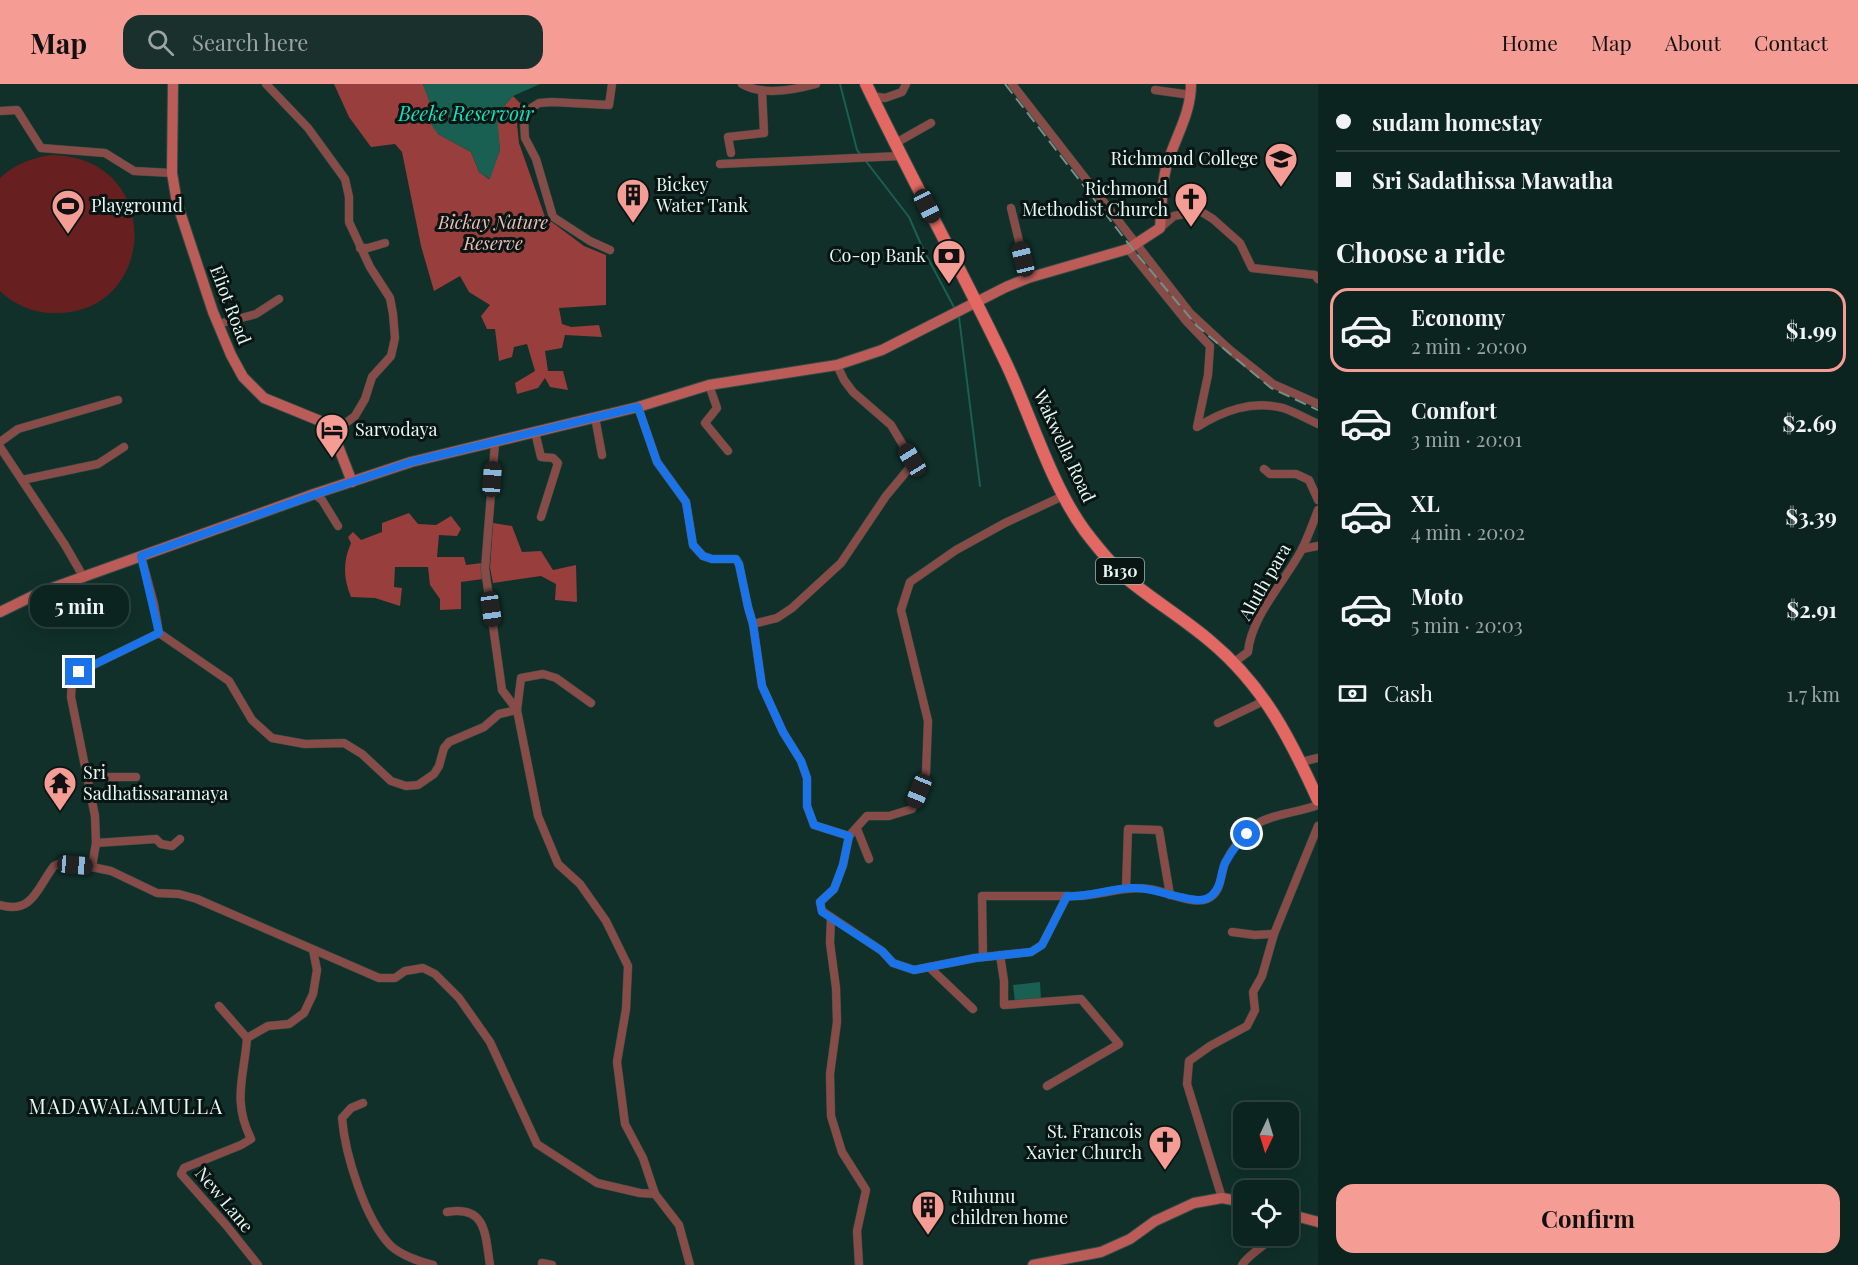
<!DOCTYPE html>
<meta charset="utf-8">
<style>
:root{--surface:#0c241f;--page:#1a302c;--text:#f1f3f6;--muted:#9aa4a4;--line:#2c413d;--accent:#f59c95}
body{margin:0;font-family:"Playfair Display",serif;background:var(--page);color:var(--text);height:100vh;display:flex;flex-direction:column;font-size:22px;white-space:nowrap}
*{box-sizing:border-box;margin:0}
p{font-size:20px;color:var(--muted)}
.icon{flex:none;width:33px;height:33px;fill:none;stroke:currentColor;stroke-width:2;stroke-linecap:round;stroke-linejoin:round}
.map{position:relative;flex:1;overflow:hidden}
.side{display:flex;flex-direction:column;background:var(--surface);width:540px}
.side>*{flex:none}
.banner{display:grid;align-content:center;height:132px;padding:0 18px;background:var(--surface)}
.needle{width:39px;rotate:184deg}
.controls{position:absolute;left:1233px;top:1018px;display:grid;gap:12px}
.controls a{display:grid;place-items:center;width:66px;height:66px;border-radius:12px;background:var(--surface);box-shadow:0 6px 24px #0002,0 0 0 2px var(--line);font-size:30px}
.end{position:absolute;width:27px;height:27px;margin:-14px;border:8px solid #1a73e8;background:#fff;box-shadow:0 0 0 3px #fff}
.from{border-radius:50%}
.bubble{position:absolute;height:42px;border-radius:18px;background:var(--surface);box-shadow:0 6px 24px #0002,0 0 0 2px var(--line);font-size:20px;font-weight:700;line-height:42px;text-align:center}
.car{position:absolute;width:18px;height:36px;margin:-18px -9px;border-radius:8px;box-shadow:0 0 4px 2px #0007;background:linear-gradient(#222 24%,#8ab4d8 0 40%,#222 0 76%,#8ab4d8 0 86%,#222 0)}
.banner b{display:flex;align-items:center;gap:21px;height:57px;font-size:22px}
.banner b+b{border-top:2px solid var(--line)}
.banner i{width:15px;height:15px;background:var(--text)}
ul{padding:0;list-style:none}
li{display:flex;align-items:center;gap:18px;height:84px;margin:0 12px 9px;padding:0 6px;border:3px solid transparent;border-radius:18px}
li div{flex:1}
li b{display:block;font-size:22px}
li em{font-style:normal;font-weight:700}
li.current{border-color:var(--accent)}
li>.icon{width:54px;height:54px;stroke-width:1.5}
h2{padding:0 18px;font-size:27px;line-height:72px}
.pay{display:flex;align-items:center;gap:15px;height:66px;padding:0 18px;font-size:22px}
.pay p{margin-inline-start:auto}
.button{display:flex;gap:12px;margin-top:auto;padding:12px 18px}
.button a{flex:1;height:69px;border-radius:18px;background:var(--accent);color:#111;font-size:24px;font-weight:700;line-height:69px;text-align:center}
header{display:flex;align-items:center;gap:36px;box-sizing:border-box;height:84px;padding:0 30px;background:var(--accent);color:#111}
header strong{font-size:28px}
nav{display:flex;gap:33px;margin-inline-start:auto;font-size:21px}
.search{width:420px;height:54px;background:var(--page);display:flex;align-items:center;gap:15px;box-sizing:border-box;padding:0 21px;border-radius:18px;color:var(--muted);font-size:22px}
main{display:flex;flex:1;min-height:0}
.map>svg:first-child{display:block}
</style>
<header>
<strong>Map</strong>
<div class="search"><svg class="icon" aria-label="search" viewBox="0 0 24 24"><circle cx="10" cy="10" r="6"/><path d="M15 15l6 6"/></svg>Search here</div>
<nav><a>Home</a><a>Map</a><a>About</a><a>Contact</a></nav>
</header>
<main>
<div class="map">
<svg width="1318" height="1181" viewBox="0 0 1318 1181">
<rect width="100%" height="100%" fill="#103029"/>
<!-- green -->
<path fill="#671f1f" d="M51 71C166 72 158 233 53 229 34 229 14 221 0 207V94C15 80 31 74 51 71Z"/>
<!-- forest -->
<g fill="#983e3c">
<polygon points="334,0 423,0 434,28 438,50 471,68 479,88 489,95 500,66 496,31 513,12 522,21 517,40 519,59 545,133 584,162 606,171 606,221 559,224 562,240 571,243 599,241 602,253 565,251 562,264 545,267 548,287 563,287 568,306 550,303 545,294 538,304 517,310 515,299 535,287 527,260 514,263 512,273 499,277 495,245 487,245 481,232 490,221 469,208 460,192 434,207 421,162 402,68 395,60 371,63 349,33"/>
<path d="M409 429 418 440 436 441 451 432 461 445 457 452 439 451 437 473H464L466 481 482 479 483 495 461 498V525L440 526V515L430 501 428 483H395L394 503 402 504 400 522 375 514 351 513C343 494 343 477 351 459L348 453 353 448 361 456 382 448V439Z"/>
<polygon points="493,439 512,442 522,468 541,467 553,486 576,481 577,518 555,516 556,500 541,492 493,499 490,484"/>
</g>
<!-- water -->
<g fill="#196052">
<polygon points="423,0 540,0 513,12 497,30 500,66 490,95 479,88 471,68 438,50 432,42 430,34 433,28"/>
<polygon points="1040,898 1041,916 1015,918 1013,901"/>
</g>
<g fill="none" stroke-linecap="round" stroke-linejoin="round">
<!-- stream -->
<g stroke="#196052" stroke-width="2">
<polyline points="840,0 857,66 862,72"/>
<polyline points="865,76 909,133 923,165 955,225"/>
<polyline points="959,233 980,402"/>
</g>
<!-- street casing -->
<g stroke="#2e4c45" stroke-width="9">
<g id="street">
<polyline points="266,0 308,44 345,95 349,113 349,138 370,183 390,214 393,230 395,254 391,272 372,293 365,315 355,332 334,348"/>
<path d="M742 0C762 12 794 6 816 0"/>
<polyline points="1012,0 1190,229 1230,266 1273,300 1318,320"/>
<polyline points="1155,6 1191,11"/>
<polyline points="872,12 885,14 902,8 906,0"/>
<polyline points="0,27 17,26 41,64 105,69 134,87 172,89"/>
<polyline points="894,60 931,39"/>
<polyline points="731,69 728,53 764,49 762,6"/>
<polyline points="720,80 900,72"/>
<polyline points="1011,124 1028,194"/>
<polyline points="1160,144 1174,132 1200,127 1213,135 1240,159 1252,184 1315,191 1318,195"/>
<polyline points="360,164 368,164 385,159"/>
<path d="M1128 165 1187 238 1210 262 1208 291 1197 343C1223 327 1251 316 1283 324 1295 328 1307 335 1318 340"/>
<polyline points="610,166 590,157 553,133 536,75 525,54 524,36 528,26 539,19 552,18 609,21 612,0"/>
<polyline points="218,240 256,230 279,215"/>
<polyline points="709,301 717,324 705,339 728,367"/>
<polyline points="638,323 657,378 686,418 693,461 703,472 712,475 736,475 739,480 748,523 753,540 777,534 792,524 841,479 886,412 911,382 912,376 891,341 853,308 844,296 837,281"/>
<polyline points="595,333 602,371"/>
<polyline points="535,348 541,373 553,374 558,379 541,433"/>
<polyline points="0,358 18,345 118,316"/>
<polyline points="495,359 485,485 502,606 517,626 538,732 558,780 580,800 606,837 628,882 626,925 617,978 625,1040 643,1074 655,1110 679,1141 690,1181"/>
<polyline points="0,363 65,461 84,494"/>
<polyline points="1264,385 1270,390 1296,390 1309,396 1318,416"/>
<polyline points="22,396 98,380 124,363"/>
<polyline points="314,410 322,416 338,442"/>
<polyline points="1302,465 1318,462"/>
<polyline points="141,472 154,520 159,549 229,597 252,636 272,654 305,660 344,659 362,670 391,697 406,702 418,701 434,690 439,682 444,664 449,658 484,643 499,630 517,626 521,594 543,590 556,594 591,619"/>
<polyline points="753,540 762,602 783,648 801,677 807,694 807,722 814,741 849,752 843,781 834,805 820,818 822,827 831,833 830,859 836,904 837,938 830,990 831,1032 842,1068 866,1106 857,1147 859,1181"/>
<path d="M1233 579 1248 568C1251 532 1286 496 1302 465 1308 453 1313 439 1318 426"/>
<polyline points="1218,639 1266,616"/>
<polyline points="1301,678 1318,674"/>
<polyline points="86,691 101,693 136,693"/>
<polyline points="857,745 869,775"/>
<polyline points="849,752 867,732 889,732 912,725 926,689 928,637 901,526 910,498 956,466 1005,439 1063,412"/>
<polyline points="96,759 156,755 161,760 172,762 180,755"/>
<polyline points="92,783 96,759 95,732 71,613 72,596 79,588 159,549"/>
<polyline points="1126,805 1128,745 1159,746 1170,811"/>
<path d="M0 821C33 831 38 802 54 782L58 780 92 783 111 787 157 809 179 810 197 815 379 894H395L405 887 423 884 435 890 459 914 490 958 537 1060 597 1099 640 1109 655 1110"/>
<path d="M831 833 882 867 893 879 914 886 975 874 1031 868 1042 861 1067 812C1095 814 1121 801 1149 805 1166 807 1191 821 1207 815 1222 809 1220 791 1225 779 1232 765 1244 750 1257 740 1272 730 1300 728 1318 721"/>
<polyline points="1232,848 1255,851 1274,850"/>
<polyline points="1000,871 1004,897 1004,921 1081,915 1119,960 1047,1002"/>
<polyline points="983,873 982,812 1067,812"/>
<polyline points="929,883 973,925"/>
<polyline points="219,922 247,954"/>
<path d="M363 1019 351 1024 342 1034C345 1070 365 1136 391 1162 401 1171 420 1178 433 1181"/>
<polyline points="1222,1114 1187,1000 1189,977 1210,962 1247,942 1255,926 1253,908 1262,892 1274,850 1318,742"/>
<path d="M447 1128C487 1121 485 1151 490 1181"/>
<path d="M258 1181 226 1141 181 1090 184 1084 241 1061 251 1055C232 1016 244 994 247 954L268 942 289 940 304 929 313 910 317 886 313 866"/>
<polyline points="542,1181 542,1179 552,1181"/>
<path d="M1242 1181C1248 1171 1265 1161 1275 1152"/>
</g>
</g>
<!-- secondary casing -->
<g stroke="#2e4c45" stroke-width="12">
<g id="secondary">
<polyline points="173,0 172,89 177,119 213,228 231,271 243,293 264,314 330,341 352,398"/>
<path d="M0 528 41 508 314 410 411 378 638 323 709 301 837 281 882 266 1006 203 1028 194 1128 165 1160 144C1162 124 1161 103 1166 84 1174 55 1191 31 1191 0"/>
<polyline points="1288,1130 1318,1138"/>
<polyline points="1033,1181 1101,1168 1130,1155 1155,1137 1194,1119 1222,1114 1244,1118"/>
</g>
</g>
<!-- primary casing -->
<g stroke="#2e4c45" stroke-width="14">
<path id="primary" d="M866 0C911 94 961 185 1006 279 1031 332 1051 401 1085 447 1098 464 1113 483 1130 497 1156 518 1184 535 1210 557 1263 601 1290 654 1318 716"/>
</g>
<!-- street -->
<use href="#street" stroke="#874c48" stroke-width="8"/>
<!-- secondary -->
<use href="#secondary" stroke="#bb5c58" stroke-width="10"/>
<!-- primary -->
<use href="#primary" stroke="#e36863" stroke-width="12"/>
<!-- rail -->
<polyline stroke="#768f89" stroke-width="2" stroke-dasharray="12 6" stroke-linecap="butt" points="1005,0 1131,163 1197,242 1271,304 1318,326"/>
</g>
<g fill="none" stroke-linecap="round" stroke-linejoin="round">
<!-- route -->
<path stroke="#1a73e8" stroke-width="8" d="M79 588 159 549 141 472 325 407 411 378 638 323 657 378 686 418 693 461 703 472 712 475H736L739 480 748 523 753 540 762 602 783 648 801 677 807 694V722L814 741 849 752 843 781 834 805 820 818 822 828 882 867 893 879 914 886 975 874 1031 868 1042 861 1067 812C1090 814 1113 803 1135 804 1151 804 1165 810 1180 813 1190 815 1203 819 1211 812 1222 803 1220 791 1225 779 1231 768 1238 759 1247 750"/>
</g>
<!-- icons -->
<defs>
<g id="school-pin" transform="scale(1.725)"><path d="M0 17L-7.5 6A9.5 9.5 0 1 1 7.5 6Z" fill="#f59c95" stroke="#081512"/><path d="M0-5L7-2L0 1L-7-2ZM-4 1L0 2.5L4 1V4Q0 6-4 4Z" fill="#111"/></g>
<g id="building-pin" transform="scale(1.725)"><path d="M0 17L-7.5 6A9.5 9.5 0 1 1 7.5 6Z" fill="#f59c95" stroke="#081512"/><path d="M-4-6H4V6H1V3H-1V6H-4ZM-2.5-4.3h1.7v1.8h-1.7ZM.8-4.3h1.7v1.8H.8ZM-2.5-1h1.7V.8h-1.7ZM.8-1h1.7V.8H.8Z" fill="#111"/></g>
<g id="church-pin" transform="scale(1.725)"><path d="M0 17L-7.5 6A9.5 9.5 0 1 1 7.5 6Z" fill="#f59c95" stroke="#081512"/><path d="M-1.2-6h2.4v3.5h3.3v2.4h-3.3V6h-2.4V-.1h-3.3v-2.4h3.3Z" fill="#111"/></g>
<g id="stadium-pin" transform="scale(1.725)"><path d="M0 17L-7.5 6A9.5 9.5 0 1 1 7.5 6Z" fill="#f59c95" stroke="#081512"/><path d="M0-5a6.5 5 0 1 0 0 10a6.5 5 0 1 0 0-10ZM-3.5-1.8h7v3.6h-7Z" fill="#111"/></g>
<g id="bank-pin" transform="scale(1.725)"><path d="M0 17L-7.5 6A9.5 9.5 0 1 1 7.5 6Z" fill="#f59c95" stroke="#081512"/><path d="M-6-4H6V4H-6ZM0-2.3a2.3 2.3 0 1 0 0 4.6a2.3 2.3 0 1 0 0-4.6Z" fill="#111"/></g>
<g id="hotel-pin" transform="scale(1.725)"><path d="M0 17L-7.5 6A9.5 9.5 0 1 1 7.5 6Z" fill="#f59c95" stroke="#081512"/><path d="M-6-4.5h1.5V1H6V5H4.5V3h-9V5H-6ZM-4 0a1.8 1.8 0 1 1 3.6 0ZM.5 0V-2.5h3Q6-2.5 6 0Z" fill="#111"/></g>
<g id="temple-pin" transform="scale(1.725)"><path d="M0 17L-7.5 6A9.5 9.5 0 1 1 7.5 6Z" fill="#f59c95" stroke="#081512"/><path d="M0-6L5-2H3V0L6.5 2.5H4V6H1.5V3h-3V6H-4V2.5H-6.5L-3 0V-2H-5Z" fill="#111"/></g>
</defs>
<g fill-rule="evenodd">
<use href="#school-pin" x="1281" y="75"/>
<use href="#building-pin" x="633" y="111"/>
<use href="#church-pin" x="1191" y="115"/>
<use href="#stadium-pin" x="68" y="122"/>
<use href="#bank-pin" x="949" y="172"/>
<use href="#hotel-pin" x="332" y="346"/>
<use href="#temple-pin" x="60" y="699"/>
<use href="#church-pin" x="1165" y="1058"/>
<use href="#building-pin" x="928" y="1123"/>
</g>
<g text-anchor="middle" stroke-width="6" stroke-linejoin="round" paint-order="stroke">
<!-- shield labels -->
<rect fill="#081512" stroke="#a4b5b0" stroke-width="1.5" x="1096" y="474" width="48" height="26" rx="4.5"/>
<g font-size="16" font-weight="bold" fill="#e7f9f4">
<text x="1120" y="493">B130</text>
</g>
<!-- poi labels -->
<g font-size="18" fill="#e7f9f4" stroke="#081512" text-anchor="start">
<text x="1258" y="81" text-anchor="end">Richmond College</text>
<text x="656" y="107">Bickey<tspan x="656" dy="21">Water Tank</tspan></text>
<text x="1168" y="111" text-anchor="end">Richmond<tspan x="1168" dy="21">Methodist Church</tspan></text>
<text x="91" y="128">Playground</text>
<text x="926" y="178" text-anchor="end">Co-op Bank</text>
<text x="355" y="352">Sarvodaya</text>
<text x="83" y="695">Sri<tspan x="83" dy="21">Sadhatissaramaya</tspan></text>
<text x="1142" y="1054" text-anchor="end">St. Francois<tspan x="1142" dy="21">Xavier Church</tspan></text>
<text x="951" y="1119">Ruhunu<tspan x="951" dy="21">children home</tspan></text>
</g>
<!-- park labels -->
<g font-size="18" font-style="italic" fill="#f1bdb9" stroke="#081512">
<text x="493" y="145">Bickay Nature<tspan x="493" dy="21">Reserve</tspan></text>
</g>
<!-- street labels -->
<g font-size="18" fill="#e7f9f4" stroke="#081512">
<text transform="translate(230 221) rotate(69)" y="6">Eliot Road</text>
<text transform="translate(1064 362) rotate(65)" y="6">Wakwella Road</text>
<text transform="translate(1265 498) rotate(-60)" y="6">Aluth para</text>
<text transform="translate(224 1116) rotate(50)" y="6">New Lane</text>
</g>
<!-- water labels -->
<g font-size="20" font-style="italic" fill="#0fe4c2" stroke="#081512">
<text x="466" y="37">Beeke Reservoir</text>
</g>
<!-- neighbourhood labels -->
<g font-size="20" letter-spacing="1.5" fill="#e7f9f4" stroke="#081512">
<text x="126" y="1030">MADAWALAMULLA</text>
</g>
</g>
</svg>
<div class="controls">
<a><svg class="needle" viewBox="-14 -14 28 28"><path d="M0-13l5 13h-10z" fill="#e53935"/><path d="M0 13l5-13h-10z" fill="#9aa4a4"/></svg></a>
<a><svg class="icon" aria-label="locate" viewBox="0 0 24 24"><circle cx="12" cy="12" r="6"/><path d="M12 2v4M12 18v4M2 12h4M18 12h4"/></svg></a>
</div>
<i class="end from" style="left:1247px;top:750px"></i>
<i class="end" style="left:79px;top:588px"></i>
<div class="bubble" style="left:30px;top:501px;width:99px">5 min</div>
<i class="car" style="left:927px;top:122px;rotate:153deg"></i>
<i class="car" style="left:1023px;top:175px;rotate:346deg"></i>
<i class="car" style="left:912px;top:376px;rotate:328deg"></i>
<i class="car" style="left:492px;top:395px;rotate:4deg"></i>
<i class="car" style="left:491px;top:525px;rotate:172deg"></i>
<i class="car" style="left:919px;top:707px;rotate:202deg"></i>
<i class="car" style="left:75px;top:781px;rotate:95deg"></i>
</div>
<section class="side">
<div class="banner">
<b><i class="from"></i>sudam homestay</b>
<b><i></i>Sri Sadathissa Mawatha</b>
</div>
<h2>Choose a ride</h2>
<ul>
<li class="current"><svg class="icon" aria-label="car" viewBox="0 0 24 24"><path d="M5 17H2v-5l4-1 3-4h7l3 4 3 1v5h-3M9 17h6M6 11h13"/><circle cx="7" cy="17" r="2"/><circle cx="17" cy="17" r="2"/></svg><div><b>Economy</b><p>2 min · 20:00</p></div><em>$1.99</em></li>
<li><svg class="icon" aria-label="car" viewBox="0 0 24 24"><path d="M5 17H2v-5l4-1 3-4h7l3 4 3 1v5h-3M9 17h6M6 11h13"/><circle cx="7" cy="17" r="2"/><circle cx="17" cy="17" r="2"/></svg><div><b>Comfort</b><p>3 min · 20:01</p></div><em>$2.69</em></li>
<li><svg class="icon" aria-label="car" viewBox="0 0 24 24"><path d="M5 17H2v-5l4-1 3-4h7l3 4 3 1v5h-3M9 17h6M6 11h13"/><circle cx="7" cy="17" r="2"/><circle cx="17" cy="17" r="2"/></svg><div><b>XL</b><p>4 min · 20:02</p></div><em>$3.39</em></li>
<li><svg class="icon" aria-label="car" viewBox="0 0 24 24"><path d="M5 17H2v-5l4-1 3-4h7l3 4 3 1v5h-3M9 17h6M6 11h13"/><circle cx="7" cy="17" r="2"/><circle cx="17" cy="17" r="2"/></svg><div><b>Moto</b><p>5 min · 20:03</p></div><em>$2.91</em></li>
</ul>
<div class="pay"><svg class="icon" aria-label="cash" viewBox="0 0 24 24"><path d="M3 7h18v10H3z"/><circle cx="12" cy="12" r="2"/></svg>Cash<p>1.7 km</p></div>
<div class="button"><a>Confirm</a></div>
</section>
</main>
